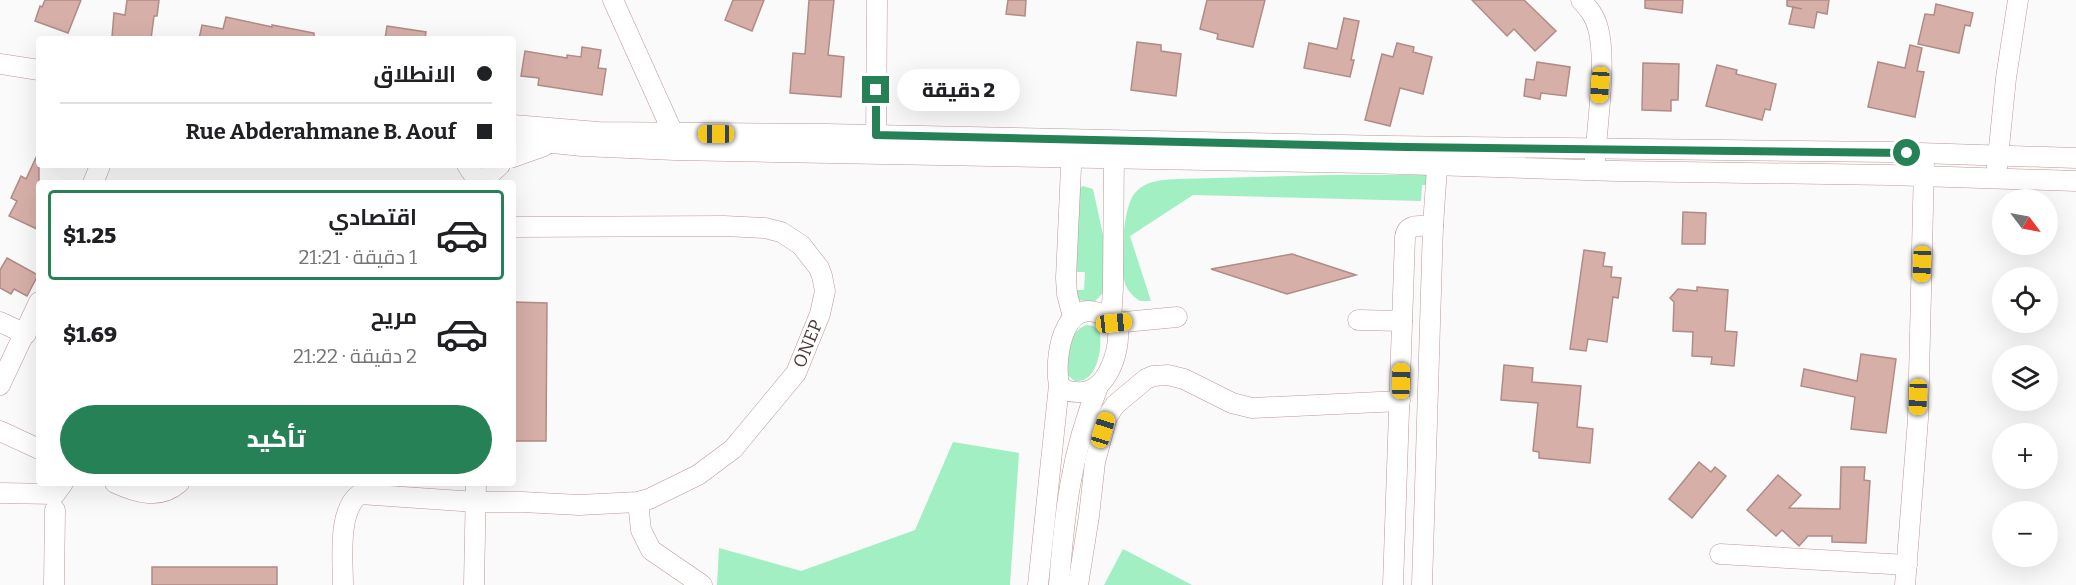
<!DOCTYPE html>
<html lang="ar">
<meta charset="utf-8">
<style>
:root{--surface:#fff;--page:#f2f2f2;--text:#202124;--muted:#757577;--line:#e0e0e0;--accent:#278156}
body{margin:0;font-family:Bitter,Cairo,serif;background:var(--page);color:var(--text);direction:rtl;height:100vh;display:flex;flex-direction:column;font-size:22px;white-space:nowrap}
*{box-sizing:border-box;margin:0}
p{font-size:20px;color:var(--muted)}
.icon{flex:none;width:33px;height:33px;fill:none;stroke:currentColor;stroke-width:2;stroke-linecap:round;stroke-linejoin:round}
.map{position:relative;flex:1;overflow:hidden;direction:ltr}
.details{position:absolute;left:36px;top:180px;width:480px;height:306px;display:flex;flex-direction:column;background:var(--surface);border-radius:6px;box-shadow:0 6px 24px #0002;direction:rtl}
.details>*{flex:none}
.banner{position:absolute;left:36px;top:36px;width:480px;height:132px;border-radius:6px;box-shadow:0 6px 24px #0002;direction:rtl;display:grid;align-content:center;height:132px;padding:0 24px;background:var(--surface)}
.needle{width:39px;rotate:122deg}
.tools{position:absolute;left:1992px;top:189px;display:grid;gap:12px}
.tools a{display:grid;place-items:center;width:66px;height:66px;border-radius:50%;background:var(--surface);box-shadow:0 6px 24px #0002;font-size:30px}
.end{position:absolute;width:27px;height:27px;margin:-14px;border:8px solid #278156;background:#fff;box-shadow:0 0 0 3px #fff}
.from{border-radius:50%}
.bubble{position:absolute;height:42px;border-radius:21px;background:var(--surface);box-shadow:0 6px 24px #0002;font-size:20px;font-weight:800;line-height:42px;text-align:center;direction:rtl}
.car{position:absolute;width:18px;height:36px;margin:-18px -9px;border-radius:8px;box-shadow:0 0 4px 2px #0007;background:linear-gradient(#f5c518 24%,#345 0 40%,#f5c518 0 76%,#345 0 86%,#f5c518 0)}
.banner b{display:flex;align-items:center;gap:21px;height:57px;font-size:22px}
.banner b+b{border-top:2px solid var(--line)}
.banner i{width:15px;height:15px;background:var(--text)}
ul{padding:10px 0 0;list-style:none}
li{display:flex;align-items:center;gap:18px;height:90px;margin:0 12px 9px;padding:0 12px;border:3px solid transparent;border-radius:6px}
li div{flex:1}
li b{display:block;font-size:22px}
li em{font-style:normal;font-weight:800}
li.current{border-color:var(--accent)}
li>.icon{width:54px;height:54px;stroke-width:1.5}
.action{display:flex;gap:12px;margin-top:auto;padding:12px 24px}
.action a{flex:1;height:69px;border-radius:36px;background:var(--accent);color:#fff;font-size:24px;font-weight:800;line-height:69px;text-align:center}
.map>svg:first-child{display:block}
</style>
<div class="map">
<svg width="2076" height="585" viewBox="0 0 2076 585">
<rect width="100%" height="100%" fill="#fafafa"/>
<!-- green -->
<g fill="#a1efc2">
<path d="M1332 175H1428V185H1422L1421 201 1193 195 1130 236 1151 301H1140C1132 296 1126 289 1124 280 1120 264 1123 205 1135 193 1146 180 1162 180 1178 179Z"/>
<polygon points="1083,186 1093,189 1105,244 1103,293 1094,302 1078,300 1073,290 1084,290 1085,272 1074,272 1078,189"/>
<path d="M1086 325 1094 326 1100 333C1102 350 1097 383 1075 381L1067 375C1067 356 1066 334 1086 325Z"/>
<polygon points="953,442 1019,453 1010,585 717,585 719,548 801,571 915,530"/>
<polygon points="1123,549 1192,585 1104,585"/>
</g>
<!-- building -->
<g fill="#d6afa9" stroke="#b18b86" stroke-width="1.5">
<polygon points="45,0 81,0 68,33 35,21 40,6 42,7"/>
<polygon points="127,0 159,0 157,16 154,16 151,39 112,37 114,13 125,15"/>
<polygon points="733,0 764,0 752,31 725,20"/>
<polygon points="809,0 834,0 828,55 844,57 841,97 790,93 793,53 805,54"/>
<polygon points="1008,0 1026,0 1025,16 1006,14"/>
<polygon points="1207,0 1265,0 1253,47 1217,39 1218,34 1200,29"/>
<polygon points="1472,0 1524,0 1556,31 1535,51 1514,29 1507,36"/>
<polygon points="1645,0 1683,0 1682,13 1645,8"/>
<polygon points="1787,0 1829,0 1827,14 1817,12 1814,28 1789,24 1793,7 1802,9 1787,6"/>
<polygon points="1936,4 1973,13 1970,26 1965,25 1959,53 1918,44 1925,14 1934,15"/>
<polygon points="226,17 272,27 272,25 314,33 314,39 199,39 202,25 223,29"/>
<polygon points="1344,18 1359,21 1351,60 1354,60 1350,77 1304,68 1309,43 1337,49"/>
<polygon points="387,26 426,32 425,39 385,39"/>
<polygon points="1137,42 1161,45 1161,51 1181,54 1176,96 1131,90"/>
<polygon points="1397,43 1414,47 1413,52 1432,57 1423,94 1400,88 1390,126 1365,120 1382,54 1393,57"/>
<polygon points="1910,45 1922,48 1917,71 1924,72 1915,117 1868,107 1878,62 1905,68"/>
<polygon points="582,47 601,50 598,68 606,69 602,95 538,85 539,78 521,76 525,51 567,58 567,55 581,57"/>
<polygon points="1537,62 1570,67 1566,96 1541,93 1540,99 1524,96 1526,79 1534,80"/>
<polygon points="1643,63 1679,64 1678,100 1671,100 1671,111 1642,110"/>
<polygon points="1717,65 1737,70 1736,74 1776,84 1770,110 1765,109 1762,120 1706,106"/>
<polygon points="39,151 39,230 9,216 17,201 11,198 21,176 26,179"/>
<polygon points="1683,212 1706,213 1705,244 1682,244"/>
<polygon points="1584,250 1605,253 1603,266 1612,267 1611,277 1621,278 1618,298 1613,297 1607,342 1588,339 1586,351 1570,349"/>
<polygon points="1292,254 1356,275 1287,294 1211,269"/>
<polygon points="7,258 38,275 27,296 14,289 11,294 0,288 0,270"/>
<polygon points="1697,287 1728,290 1725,331 1737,332 1734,366 1711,364 1712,357 1692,356 1693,332 1673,331 1674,302 1670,298 1678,289 1697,291"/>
<polygon points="513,302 547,303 546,441 513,441"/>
<polygon points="1861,354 1896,359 1886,433 1851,429 1855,397 1801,386 1804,369 1857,381"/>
<polygon points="1504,365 1533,368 1532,382 1581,386 1577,427 1593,429 1590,463 1539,458 1539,452 1533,451 1538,403 1501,400"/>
<polygon points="1699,462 1711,472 1715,467 1726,476 1692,518 1669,499"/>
<polygon points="1841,467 1865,467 1864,480 1870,481 1866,543 1832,542 1832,536 1808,536 1799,546 1782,530 1776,536 1747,510 1778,475 1801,495 1789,508 1840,509"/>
<rect x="152" y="567" width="125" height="18"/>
</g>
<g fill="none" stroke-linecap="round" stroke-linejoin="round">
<!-- minor casing -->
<g stroke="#be9793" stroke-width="21">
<g id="minor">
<polyline points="613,0 673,133 674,144"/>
<path d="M1581 0C1589 9 1595 16 1598 28 1607 60 1597 125 1595 160"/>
<polyline points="0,64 39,70"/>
<polyline points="513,125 598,132 826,134 1389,146 1889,152 2076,158"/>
<polyline points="513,139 582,146 675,150 1367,163 1616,171 1889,175 2076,181"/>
<polyline points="1072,145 1066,278 1067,294 1073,317"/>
<polyline points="876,147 877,0"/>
<polyline points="513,157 544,146"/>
<polyline points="467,165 479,183"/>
<polyline points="1997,167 2006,78 2018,0"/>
<polyline points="93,183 100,166"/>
<polyline points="483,183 489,175 500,165"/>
<polyline points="1111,320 1113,288 1114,145"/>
<polyline points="1358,320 1402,321"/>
<polyline points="0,322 26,334"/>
<polyline points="1114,323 1177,317"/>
<polyline points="0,385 39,302"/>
<polyline points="0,431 39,449"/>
<path d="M115 483C137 493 159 500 179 483"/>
<polyline points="0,493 55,494 63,483"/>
<polyline points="638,502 641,530 651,550 702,585"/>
<polyline points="1720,554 1907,565"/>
<polyline points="54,585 55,510"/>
<path id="s1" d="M343 585C343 560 337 510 360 494L476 502H522L579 505 638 502 649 499 698 475 733 449 796 373 820 314 825 291 822 276 819 268 801 245 781 232 765 228 724 226 513 227"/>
<polyline points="474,585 476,483"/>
<path d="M1038 585 1059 385C1054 361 1062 297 1101 314 1108 317 1115 321 1118 329 1120 353 1106 396 1076 392 1069 392 1064 390 1059 385"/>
<path d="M1059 585C1064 516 1071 452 1098 387"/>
<polyline points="1078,585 1089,516 1095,462 1107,417 1115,405 1146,379 1153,376 1168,375 1184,379 1232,403 1252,408 1400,401"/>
<path d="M1393 585 1405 237C1407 223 1421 226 1433 226"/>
<polyline points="1422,585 1433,226 1438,153"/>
<polyline points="1905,585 1918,419 1924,165"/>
</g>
</g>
<!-- minor -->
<use href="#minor" stroke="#fff" stroke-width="20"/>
</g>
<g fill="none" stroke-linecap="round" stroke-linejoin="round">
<!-- route -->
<polyline stroke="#278156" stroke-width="8" points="876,90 876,135 1406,147 1907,153"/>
</g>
<g text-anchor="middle" stroke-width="4.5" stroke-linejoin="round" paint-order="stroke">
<!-- street labels -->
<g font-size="18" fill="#483836" stroke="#fff">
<text dy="6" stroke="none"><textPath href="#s1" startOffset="614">ONEP</textPath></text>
</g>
</g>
</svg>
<div class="tools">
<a><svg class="needle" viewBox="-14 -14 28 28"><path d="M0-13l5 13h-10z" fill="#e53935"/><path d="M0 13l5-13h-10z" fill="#757577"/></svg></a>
<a><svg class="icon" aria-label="locate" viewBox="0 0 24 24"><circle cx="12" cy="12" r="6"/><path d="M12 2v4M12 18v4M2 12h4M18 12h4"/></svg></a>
<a><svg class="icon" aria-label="layers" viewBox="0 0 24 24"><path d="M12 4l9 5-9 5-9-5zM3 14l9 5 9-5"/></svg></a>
<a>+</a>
<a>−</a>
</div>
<i class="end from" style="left:1907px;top:153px"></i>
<i class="end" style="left:876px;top:90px"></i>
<div class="bubble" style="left:897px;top:69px;width:123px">2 دقيقة</div>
<i class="car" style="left:1600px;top:85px;rotate:184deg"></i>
<i class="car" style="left:716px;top:134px;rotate:270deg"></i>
<i class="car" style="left:1922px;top:264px;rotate:182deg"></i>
<i class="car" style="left:1114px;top:323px;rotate:84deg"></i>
<i class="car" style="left:1401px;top:381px;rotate:1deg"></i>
<i class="car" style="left:1918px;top:397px;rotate:182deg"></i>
<i class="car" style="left:1103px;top:430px;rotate:17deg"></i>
<div class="banner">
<b><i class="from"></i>الانطلاق</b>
<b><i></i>Rue Abderahmane B. Aouf</b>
</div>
<section class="details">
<ul>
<li class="current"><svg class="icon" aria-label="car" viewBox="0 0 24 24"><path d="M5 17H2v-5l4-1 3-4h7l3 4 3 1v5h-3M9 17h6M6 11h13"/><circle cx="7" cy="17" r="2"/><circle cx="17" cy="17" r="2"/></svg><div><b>اقتصادي</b><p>1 دقيقة · 21:21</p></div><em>$1.25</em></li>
<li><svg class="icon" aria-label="car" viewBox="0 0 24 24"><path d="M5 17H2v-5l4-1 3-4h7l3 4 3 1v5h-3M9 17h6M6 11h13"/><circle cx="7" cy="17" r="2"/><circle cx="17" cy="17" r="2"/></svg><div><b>مريح</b><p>2 دقيقة · 21:22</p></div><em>$1.69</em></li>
</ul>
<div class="action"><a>تأكيد</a></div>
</section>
</div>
